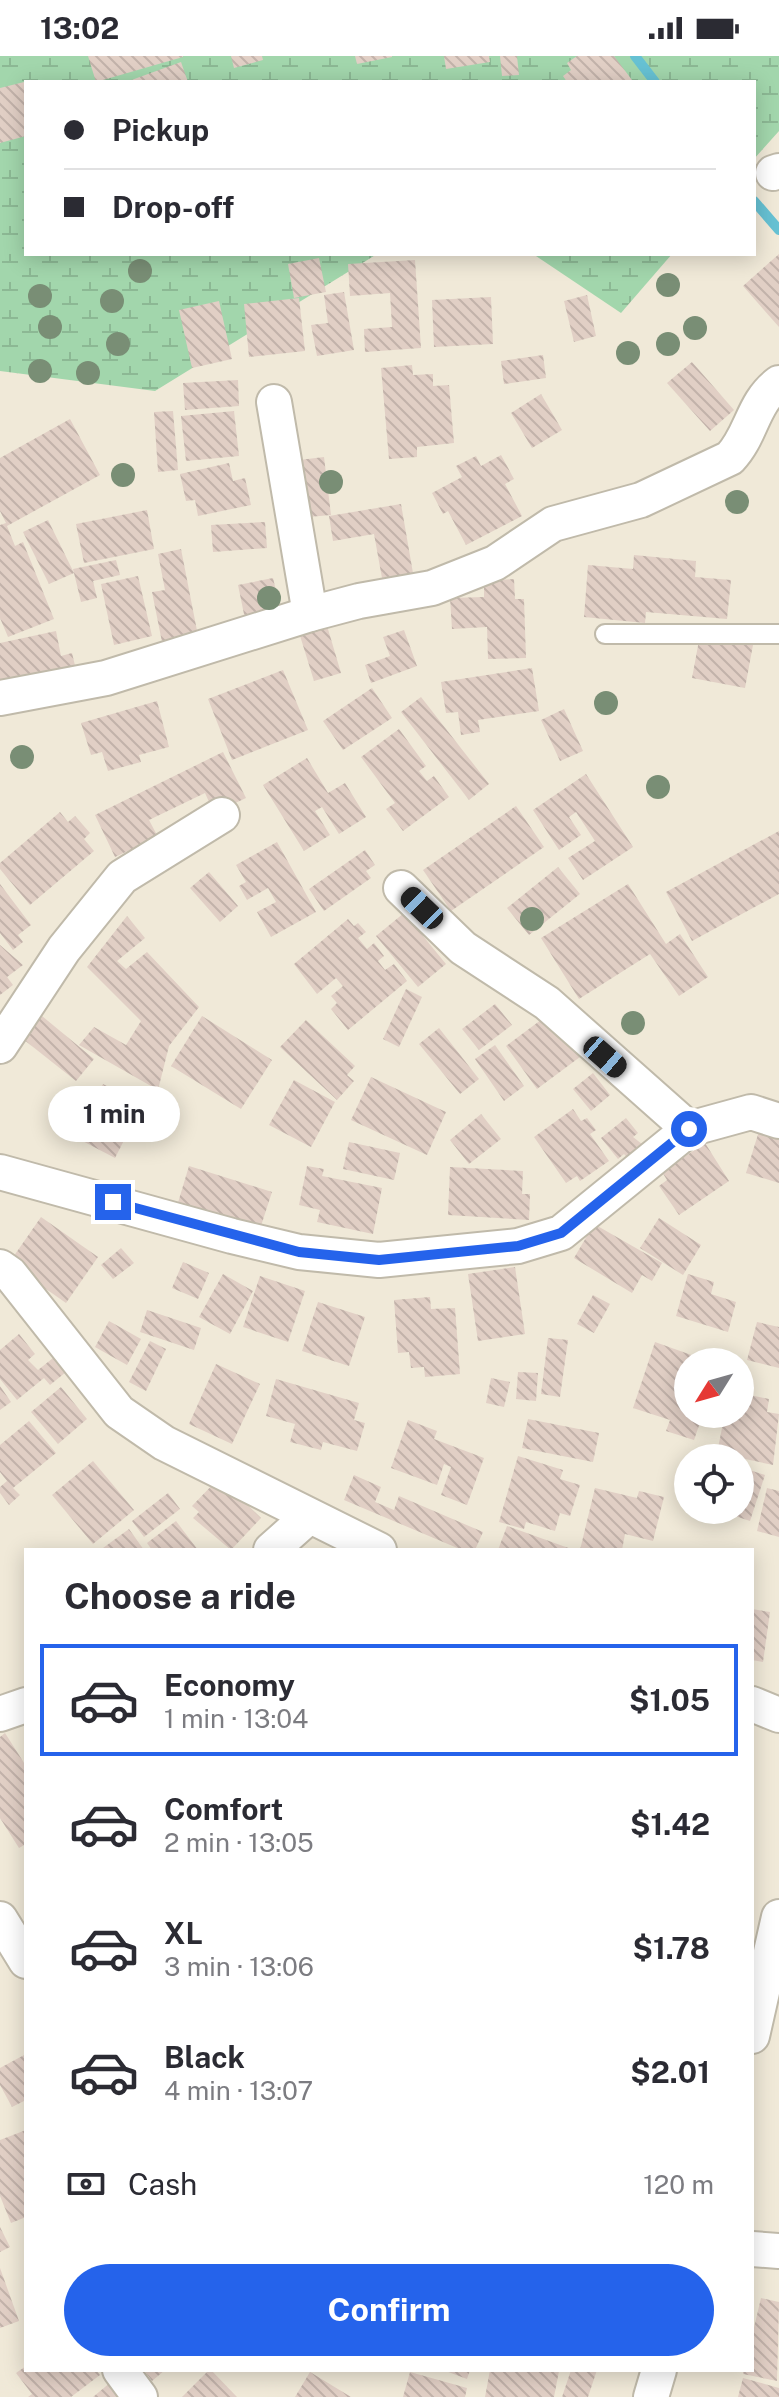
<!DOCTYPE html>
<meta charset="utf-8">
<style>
:root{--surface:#fff;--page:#f2f2f3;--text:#2b2b33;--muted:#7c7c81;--line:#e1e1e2;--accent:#2563eb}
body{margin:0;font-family:"Public Sans",sans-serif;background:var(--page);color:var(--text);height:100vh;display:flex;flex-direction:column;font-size:30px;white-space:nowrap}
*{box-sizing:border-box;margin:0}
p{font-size:26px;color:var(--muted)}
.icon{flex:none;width:44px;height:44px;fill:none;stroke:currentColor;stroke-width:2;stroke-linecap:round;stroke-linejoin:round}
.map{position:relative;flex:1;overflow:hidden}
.panel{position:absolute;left:24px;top:1492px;width:730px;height:824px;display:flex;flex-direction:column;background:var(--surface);border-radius:0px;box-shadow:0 4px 20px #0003}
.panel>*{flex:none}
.top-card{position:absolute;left:24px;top:24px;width:732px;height:176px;border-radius:0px;box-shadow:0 4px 20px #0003;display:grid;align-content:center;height:176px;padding:0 40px;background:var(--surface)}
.needle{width:52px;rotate:233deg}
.tools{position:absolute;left:674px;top:1292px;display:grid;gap:16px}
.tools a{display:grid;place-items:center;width:80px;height:80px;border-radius:50%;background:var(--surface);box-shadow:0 4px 20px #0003;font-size:40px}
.end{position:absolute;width:36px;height:36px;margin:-18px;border:10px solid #2563eb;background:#fff;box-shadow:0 0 0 4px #fff}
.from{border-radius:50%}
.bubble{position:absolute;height:56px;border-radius:28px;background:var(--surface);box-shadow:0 4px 20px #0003;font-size:26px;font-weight:700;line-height:56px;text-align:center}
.car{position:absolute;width:24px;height:48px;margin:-24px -12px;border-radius:10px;box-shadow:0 0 6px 2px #0007;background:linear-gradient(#222 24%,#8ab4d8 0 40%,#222 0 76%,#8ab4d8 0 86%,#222 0)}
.top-card b{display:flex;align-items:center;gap:28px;height:76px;font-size:30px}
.top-card b+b{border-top:2px solid var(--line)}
.top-card i{width:20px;height:20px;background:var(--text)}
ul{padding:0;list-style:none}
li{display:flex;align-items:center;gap:24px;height:112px;margin:0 16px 12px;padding:0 24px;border:4px solid transparent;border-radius:0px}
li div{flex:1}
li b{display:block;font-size:30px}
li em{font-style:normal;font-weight:700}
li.active{border-color:var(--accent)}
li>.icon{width:72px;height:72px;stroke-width:1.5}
h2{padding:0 40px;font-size:36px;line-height:96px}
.pay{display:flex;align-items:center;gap:20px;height:88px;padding:0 40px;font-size:30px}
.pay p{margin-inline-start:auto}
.action{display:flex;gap:16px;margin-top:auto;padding:16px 40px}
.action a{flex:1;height:92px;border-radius:48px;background:var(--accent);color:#fff;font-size:32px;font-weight:700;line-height:92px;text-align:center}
.status{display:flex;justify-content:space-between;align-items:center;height:56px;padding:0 40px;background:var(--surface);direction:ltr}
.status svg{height:22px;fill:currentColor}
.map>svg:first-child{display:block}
</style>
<div class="status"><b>13:02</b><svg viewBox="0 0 49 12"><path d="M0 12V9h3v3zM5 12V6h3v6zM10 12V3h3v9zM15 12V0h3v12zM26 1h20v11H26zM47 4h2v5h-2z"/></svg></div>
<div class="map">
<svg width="779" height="2341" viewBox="0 0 779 2341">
<defs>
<pattern id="wetland-marsh" width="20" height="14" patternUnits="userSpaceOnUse" patternTransform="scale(2)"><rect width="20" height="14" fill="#a2d6ac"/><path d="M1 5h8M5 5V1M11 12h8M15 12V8" fill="none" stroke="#8cb894"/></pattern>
<pattern id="building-back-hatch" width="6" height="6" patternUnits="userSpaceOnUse" patternTransform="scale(2)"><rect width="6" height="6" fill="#e1cfc5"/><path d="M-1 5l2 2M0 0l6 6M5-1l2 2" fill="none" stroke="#c2b2aa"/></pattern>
</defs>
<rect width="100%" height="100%" fill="#f0e9d8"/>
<!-- wetland -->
<g fill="url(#wetland-marsh)">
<polygon points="0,0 779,0 779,75 754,103 754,26 26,26 26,198 377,198 155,335 0,315"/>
<polygon points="533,198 672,198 621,257"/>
</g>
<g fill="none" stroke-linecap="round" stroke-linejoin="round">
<!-- stream -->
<g stroke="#66c1d3" stroke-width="10">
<polyline points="635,0 655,26"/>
<polyline points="754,145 779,174"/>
</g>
</g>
<!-- building -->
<g fill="url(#building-back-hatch)">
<polygon points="88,0 183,0 183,1 96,26"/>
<polygon points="231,0 262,0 263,4 234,12"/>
<polygon points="355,0 392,0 392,1 357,8"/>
<polygon points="444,0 489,0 490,6 446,13"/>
<polygon points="500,0 517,0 519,19 502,20"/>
<polygon points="577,0 614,0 632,24 567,26 563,20 571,14 567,7"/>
<polygon points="181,6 188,26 126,26"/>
<polygon points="24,26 26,80 0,87 0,32"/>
<polygon points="779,198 779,271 743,230"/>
<polygon points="319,202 326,236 294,242 288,208"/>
<polygon points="415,204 421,292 365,296 364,273 392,271 390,237 350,240 348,208"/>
<polygon points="344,236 354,294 317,300 311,269 328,267 324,239"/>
<polygon points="587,239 596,280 574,286 564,245"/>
<polygon points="491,241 493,288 434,291 432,244"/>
<polygon points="299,242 305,295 249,301 244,248"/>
<polygon points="219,245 232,303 192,312 179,254"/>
<polygon points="543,299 546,322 504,328 501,305"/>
<polygon points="692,306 734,354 710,375 667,327"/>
<polygon points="412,309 413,319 433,318 433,330 449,329 454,387 417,391 417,401 389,403 381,312"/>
<polygon points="238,324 239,350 185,354 183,327"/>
<polygon points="541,338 562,374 532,392 511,357"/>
<polygon points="173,355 178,414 158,416 154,356"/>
<polygon points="234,355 239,400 186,405 181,360"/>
<polygon points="70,363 100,419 7,470 15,490 23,486 54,563 8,581 0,562 0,469 6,467 0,455 0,402"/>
<polygon points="501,399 514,423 505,428 522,460 466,489 448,455 443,458 432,437 462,421 456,410 476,400 481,410"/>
<polygon points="324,401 331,459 297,462 291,405"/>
<polygon points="229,407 233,425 245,422 251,449 198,460 195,444 186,445 180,418"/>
<polygon points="401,448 413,517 382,522 374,478 333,485 329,460"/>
<polygon points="147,454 154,493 84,507 76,468"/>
<polygon points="48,464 74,517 49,528 23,476"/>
<polygon points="265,466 267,492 213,496 211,469"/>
<polygon points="181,493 200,590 164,596 152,536 165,534 158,498"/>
<polygon points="634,499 696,505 695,521 731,524 727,563 646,556 645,567 584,561 588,509 633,513"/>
<polygon points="116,504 120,519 93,525 97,542 81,546 73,513"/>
<polygon points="138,520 152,580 114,589 101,528"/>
<polygon points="273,522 281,556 245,563 238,529"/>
<polygon points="514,523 515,543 524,543 526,602 488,603 487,571 452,573 450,542 484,541 484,525"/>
<polygon points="325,563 341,617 314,625 297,570"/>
<polygon points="404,574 417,610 371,627 365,609 390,600 383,581"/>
<polygon points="56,575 61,600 72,597 78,622 0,637 0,587"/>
<polygon points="700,579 753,589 745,632 692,622"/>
<polygon points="532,612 539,655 478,664 480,676 461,679 458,656 446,657 441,626"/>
<polygon points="283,614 308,674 232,704 208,643"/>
<polygon points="372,632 392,662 343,694 323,665"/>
<polygon points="421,641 489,728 469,744 401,656"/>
<polygon points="157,645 169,691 139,699 141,706 108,715 102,696 91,699 81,667"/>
<polygon points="564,653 583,695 560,705 541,664"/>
<polygon points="399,673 426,710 419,715 427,725 434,720 449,741 403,775 386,753 395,747 361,701"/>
<polygon points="223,696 246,742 214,757 205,737 149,764 158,781 115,801 95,759"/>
<polygon points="307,702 328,737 345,727 366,761 339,778 322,751 315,755 330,779 304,795 263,729"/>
<polygon points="586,718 633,791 583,824 568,802 595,785 576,756 569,761 581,779 559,794 533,754"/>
<polygon points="516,750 544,791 451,855 423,814"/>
<polygon points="60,756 68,766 75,760 90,777 84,783 94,795 30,849 0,813 0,807"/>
<polygon points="779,775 779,838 692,885 666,836"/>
<polygon points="277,786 316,856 271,881 257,856 276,846 268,832 247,844 239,830 246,826 236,809"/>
<polygon points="365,794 375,809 366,815 371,822 324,855 309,833"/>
<polygon points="558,811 580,838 529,879 507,852"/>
<polygon points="209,816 238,850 220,866 190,832"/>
<polygon points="0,828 31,869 18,879 23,886 13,894 0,877"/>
<polygon points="628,828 666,888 680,878 708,921 679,940 650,898 579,943 541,882"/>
<polygon points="404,857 446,908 418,931 376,880"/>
<polygon points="127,860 145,882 117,905 126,913 147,896 199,951 169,990 158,1034 79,989 94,971 126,989 141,965 87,911"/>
<polygon points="348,863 354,870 358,867 366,876 358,882 367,893 374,887 384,900 378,905 385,914 394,908 407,925 348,974 331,953 337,947 331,940 343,930 336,922 317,938 294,908"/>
<polygon points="0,889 23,909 7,921 13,929 0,939"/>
<polygon points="406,933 422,941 399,991 383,983"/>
<polygon points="495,948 512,969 479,994 462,973"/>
<polygon points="553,955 584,998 537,1033 506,990"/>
<polygon points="42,960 94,1003 76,1025 23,983"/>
<polygon points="202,960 272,1004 241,1053 171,1010"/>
<polygon points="306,964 355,1010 347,1019 354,1025 337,1044 280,991"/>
<polygon points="439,972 479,1023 460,1038 419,988"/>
<polygon points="495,989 524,1030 504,1045 475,1003"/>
<polygon points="593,1017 610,1039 591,1055 573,1033"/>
<polygon points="371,1021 446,1056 427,1099 351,1064"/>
<polygon points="294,1024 335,1046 311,1091 269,1069"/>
<polygon points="103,1028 142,1049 115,1102 75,1081"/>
<polygon points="573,1053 581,1065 587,1062 596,1074 590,1078 609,1105 580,1125 577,1120 566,1127 534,1081"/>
<polygon points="481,1058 501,1083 469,1108 450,1084"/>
<polygon points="626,1062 638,1077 633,1081 647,1092 630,1105 624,1098 618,1103 601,1082"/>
<polygon points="760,1072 779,1078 779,1127 746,1117"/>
<polygon points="349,1086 400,1097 394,1124 343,1113"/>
<polygon points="705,1087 729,1125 679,1159 659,1130 667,1124 662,1116"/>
<polygon points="189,1110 272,1136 259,1176 177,1150"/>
<polygon points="307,1110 324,1113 322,1120 382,1132 373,1178 317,1166 320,1154 299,1149"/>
<polygon points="450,1111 523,1115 522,1138 530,1138 529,1164 448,1159"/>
<polygon points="41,1161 98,1201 66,1247 9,1207"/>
<polygon points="659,1162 701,1189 683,1219 640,1192"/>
<polygon points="594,1168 662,1207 652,1225 642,1219 632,1237 574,1202"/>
<polygon points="121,1192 134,1207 113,1223 101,1209"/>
<polygon points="183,1206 209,1217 198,1243 172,1232"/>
<polygon points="515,1211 525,1278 478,1285 468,1218"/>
<polygon points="223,1218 253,1235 230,1278 199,1261"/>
<polygon points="688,1218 714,1226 711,1238 736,1246 728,1276 676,1260"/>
<polygon points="260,1220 305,1235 288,1286 243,1271"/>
<polygon points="593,1239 610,1248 594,1277 577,1268"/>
<polygon points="430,1241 431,1253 455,1252 460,1318 425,1321 424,1311 411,1312 409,1296 398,1297 394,1244"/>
<polygon points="318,1246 365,1261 349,1310 302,1295"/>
<polygon points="147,1254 201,1272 194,1294 140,1276"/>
<polygon points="109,1265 141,1283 127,1309 95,1291"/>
<polygon points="757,1266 779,1271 779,1312 747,1304"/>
<polygon points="19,1278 35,1298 28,1304 38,1314 53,1302 66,1316 50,1329 44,1322 17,1344 0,1323 0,1294"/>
<polygon points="548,1282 568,1284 560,1341 541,1338"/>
<polygon points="150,1285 166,1293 146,1335 129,1326"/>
<polygon points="655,1286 711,1306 688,1306 688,1358 703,1358 694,1384 666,1375 670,1364 633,1352"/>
<polygon points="216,1308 260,1328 232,1388 189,1368"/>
<polygon points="518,1316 538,1317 536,1345 516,1343"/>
<polygon points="491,1322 510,1326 504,1351 486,1347"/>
<polygon points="276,1323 359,1347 354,1364 365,1367 357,1395 323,1386 321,1394 290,1386 295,1368 266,1360"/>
<polygon points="0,1330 11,1346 0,1354"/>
<polygon points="61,1331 87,1363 58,1388 31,1356"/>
<polygon points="740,1337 769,1343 767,1356 779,1358 773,1409 717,1397 723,1367 708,1363 709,1358 740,1358"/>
<polygon points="528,1363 599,1377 593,1406 522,1392"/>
<polygon points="408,1364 437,1375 434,1383 484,1402 467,1449 441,1439 451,1411 444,1408 437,1429 391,1412"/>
<polygon points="29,1365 56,1397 13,1432 20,1439 9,1449 0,1437 0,1431 7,1425 0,1416 0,1389"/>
<polygon points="518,1400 563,1414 560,1423 580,1429 570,1460 560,1457 555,1475 526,1466 524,1473 499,1466"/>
<polygon points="93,1405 134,1454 93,1488 52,1439"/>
<polygon points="740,1411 765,1419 750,1465 726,1457 727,1454 740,1454"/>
<polygon points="354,1419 381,1431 375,1446 394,1454 399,1440 483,1476 475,1494 462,1494 344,1444"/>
<polygon points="219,1422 261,1462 231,1494 193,1462 199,1456 192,1450"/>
<polygon points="595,1432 637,1442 639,1435 664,1441 653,1485 625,1478 622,1494 580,1494"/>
<polygon points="767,1432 779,1435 779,1481 757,1475"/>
<polygon points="168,1437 180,1453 144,1481 132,1465"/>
<polygon points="176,1465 198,1494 152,1494 147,1487"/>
<polygon points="507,1470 574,1494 498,1494"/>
<polygon points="129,1473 144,1494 104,1494 103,1492"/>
<polygon points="752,1553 770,1556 763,1606 752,1604"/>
<polygon points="5,1677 26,1710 26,1788 19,1792 0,1762 0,1681"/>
<polygon points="26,1998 26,2044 12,2051 0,2029 0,2012"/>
<polygon points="26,2074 26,2161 11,2167 0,2140 0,2084"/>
<polygon points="0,2171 10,2191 0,2196"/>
<polygon points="0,2212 19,2265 0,2272"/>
<polygon points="761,2242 779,2246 777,2325 743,2318 744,2314 752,2314 752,2280"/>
<polygon points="26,2310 26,2314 96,2314 100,2319 71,2341 28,2341 32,2338 16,2317"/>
<polygon points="144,2314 165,2314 152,2325"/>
<polygon points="209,2314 211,2314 237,2341 182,2341"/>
<polygon points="443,2314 470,2314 467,2323"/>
<polygon points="490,2314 559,2315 554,2341 485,2341"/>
<polygon points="571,2314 597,2314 588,2341 562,2341"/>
<polygon points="310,2316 351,2341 295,2341"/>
<polygon points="410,2316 467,2332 465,2341 403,2341"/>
<polygon points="743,2322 779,2332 779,2341 738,2341"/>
<polygon points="111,2326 123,2341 93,2341"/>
</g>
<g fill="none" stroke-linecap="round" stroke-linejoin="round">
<!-- lane casing -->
<g stroke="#c0baaa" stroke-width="22">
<polyline id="lane" points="605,578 779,578"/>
</g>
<!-- street casing -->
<g stroke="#c0baaa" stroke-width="38">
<g id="street">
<polyline points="773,117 779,115"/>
<polyline points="274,346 310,558"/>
<path d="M0 642 106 622 310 558 359 545 432 532 495 507 553 468 641 444 730 402C752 379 752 347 779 327"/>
<polyline points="401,832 463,892 547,947 689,1073"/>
<polyline points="0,990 64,893 122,821 222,759"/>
<polyline points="0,1116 232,1180 299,1196 379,1204 518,1190 561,1177 689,1073 751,1056 779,1065"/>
<polyline points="0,1211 10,1218 119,1356 164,1387 379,1494"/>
<polyline points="271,1494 308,1461"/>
<polyline points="752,1648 779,1659"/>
<polyline points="0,1658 26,1649"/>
<polyline points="0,1863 26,1905"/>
<polyline points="752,1980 779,1861"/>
<polyline points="752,2193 779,2195"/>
<polyline points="120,2314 140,2341"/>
<polyline points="651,2341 659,2314"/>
</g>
</g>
<!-- lane -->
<use href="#lane" stroke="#fff" stroke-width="18"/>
<!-- street -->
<use href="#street" stroke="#fff" stroke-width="34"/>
</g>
<!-- trees -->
<g fill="#798e75">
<circle cx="140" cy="215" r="12"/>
<circle cx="668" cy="229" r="12"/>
<circle cx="40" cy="240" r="12"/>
<circle cx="112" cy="245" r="12"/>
<circle cx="50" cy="271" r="12"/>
<circle cx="695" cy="272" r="12"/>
<circle cx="118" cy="288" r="12"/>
<circle cx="668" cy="288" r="12"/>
<circle cx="628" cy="297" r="12"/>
<circle cx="40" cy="315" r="12"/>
<circle cx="88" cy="317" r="12"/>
<circle cx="123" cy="419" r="12"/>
<circle cx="331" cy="426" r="12"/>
<circle cx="737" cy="446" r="12"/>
<circle cx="269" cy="542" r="12"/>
<circle cx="606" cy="647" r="12"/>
<circle cx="22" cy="701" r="12"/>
<circle cx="658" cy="731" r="12"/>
<circle cx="532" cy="863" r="12"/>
<circle cx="633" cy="967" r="12"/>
</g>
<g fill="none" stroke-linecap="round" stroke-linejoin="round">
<!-- route -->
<polyline stroke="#2563eb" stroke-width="10" points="113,1146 299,1196 379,1204 518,1190 561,1177 689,1073"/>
</g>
</svg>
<div class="tools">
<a><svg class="needle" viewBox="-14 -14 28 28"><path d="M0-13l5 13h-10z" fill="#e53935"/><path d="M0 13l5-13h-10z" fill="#7c7c81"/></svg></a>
<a><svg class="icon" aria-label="locate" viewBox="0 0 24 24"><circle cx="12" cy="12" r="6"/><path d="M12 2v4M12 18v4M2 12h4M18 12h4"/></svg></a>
</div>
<i class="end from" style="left:689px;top:1073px"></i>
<i class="end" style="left:113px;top:1146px"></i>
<div class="bubble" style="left:48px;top:1030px;width:132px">1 min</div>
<i class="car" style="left:422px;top:852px;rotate:314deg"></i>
<i class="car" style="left:605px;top:1001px;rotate:131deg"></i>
<div class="top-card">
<b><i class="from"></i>Pickup</b>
<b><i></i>Drop-off</b>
</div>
<section class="panel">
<h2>Choose a ride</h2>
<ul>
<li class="active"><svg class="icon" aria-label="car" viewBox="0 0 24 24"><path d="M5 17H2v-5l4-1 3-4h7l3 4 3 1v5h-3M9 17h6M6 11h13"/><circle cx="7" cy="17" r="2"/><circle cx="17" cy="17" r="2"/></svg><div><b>Economy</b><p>1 min · 13:04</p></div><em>$1.05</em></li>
<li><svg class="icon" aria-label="car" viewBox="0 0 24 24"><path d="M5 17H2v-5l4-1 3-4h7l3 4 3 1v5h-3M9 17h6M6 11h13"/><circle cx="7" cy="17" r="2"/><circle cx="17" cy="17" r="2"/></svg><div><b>Comfort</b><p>2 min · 13:05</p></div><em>$1.42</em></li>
<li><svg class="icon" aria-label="car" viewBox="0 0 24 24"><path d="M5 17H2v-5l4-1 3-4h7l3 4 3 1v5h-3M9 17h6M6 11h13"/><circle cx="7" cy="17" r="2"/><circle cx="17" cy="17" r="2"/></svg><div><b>XL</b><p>3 min · 13:06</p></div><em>$1.78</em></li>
<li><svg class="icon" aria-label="car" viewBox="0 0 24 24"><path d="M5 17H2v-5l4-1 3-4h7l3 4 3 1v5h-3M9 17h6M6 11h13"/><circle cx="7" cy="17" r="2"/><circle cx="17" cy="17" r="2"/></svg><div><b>Black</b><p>4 min · 13:07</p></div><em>$2.01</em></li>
</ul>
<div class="pay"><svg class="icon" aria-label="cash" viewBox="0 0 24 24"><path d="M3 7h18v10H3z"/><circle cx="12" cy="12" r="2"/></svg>Cash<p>120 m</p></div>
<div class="action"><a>Confirm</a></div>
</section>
</div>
